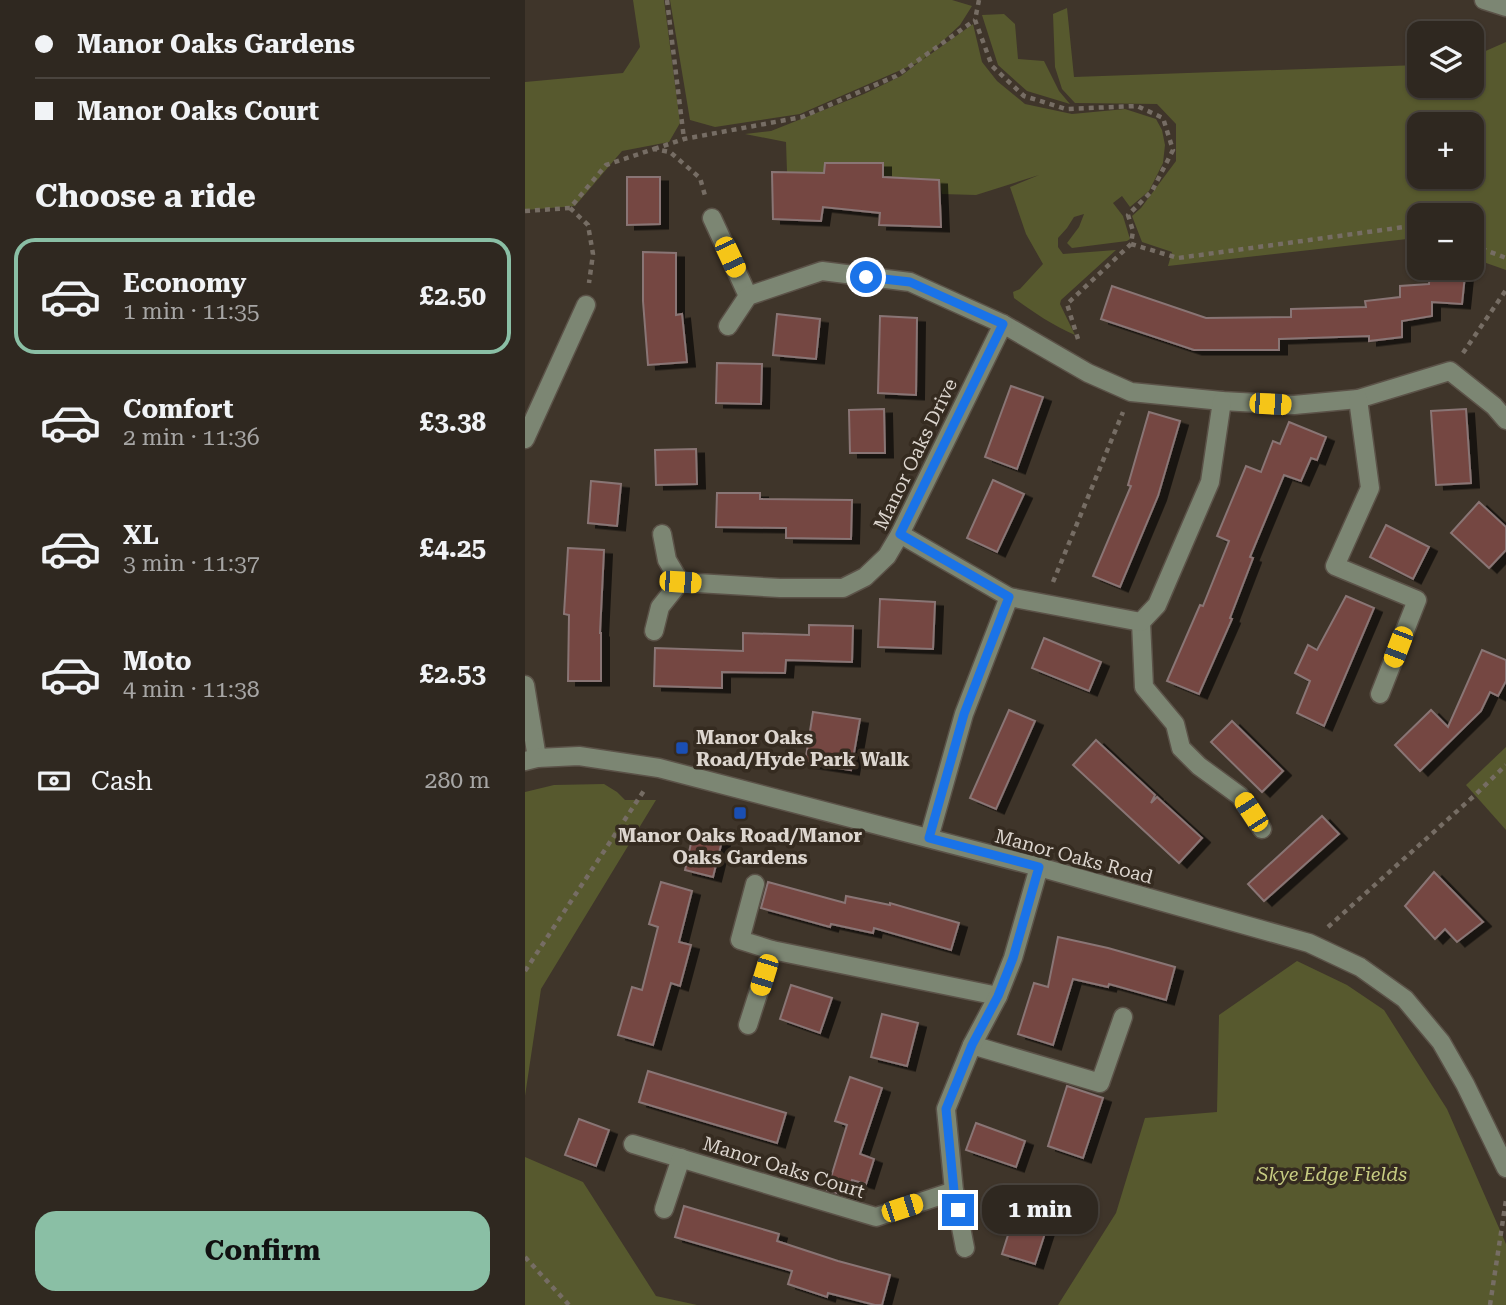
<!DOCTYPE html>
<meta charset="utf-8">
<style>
:root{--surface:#2f2820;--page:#3b342d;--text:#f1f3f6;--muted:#a7a6a5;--line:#4a443e;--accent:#8abfa5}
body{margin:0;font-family:"Roboto Serif",serif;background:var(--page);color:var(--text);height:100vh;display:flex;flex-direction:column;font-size:26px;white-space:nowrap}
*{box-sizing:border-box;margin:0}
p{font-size:23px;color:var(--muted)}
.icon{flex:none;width:38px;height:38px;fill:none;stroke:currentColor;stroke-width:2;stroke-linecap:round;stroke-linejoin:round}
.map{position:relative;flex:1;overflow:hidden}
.side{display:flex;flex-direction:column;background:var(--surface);width:525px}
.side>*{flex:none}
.banner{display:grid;align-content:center;height:154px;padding:0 35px;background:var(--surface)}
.fabs{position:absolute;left:882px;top:21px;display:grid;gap:14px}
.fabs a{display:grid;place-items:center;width:77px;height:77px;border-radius:14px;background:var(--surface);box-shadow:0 2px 5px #0004,0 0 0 2px var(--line);font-size:35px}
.end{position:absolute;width:32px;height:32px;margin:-16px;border:9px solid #1a73e8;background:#fff;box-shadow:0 0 0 4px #fff}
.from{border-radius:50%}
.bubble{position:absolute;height:49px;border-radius:21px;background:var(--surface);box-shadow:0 2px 5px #0004,0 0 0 2px var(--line);font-size:23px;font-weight:700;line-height:49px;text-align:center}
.car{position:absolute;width:21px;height:42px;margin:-21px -10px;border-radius:9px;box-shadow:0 0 5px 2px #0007;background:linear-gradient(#f5c518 24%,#345 0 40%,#f5c518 0 76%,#345 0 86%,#f5c518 0)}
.banner b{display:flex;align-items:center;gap:24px;height:66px;font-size:26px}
.banner b+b{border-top:2px solid var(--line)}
.banner i{width:18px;height:18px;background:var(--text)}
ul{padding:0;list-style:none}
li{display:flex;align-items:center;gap:21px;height:116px;margin:0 14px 10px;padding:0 21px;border:4px solid transparent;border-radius:21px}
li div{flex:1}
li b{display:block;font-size:26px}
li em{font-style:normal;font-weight:700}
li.selected{border-color:var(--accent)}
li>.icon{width:63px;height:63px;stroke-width:1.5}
h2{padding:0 35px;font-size:32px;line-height:84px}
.pay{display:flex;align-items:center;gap:18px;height:77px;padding:0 35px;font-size:26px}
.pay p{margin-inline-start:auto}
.cta{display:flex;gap:14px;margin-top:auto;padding:14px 35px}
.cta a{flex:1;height:80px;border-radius:21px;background:var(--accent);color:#111;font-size:28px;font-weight:700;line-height:80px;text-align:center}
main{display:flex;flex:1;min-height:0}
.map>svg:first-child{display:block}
</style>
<main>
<section class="side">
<div class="banner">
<b><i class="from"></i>Manor Oaks Gardens</b>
<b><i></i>Manor Oaks Court</b>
</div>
<h2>Choose a ride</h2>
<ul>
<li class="selected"><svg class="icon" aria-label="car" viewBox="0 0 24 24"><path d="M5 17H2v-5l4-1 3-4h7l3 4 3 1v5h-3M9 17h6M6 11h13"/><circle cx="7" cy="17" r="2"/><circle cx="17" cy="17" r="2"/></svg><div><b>Economy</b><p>1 min · 11:35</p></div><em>£2.50</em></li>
<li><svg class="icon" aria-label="car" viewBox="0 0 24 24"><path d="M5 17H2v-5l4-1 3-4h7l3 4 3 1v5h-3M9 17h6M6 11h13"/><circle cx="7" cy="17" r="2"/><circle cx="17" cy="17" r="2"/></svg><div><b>Comfort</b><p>2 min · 11:36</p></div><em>£3.38</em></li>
<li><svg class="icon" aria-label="car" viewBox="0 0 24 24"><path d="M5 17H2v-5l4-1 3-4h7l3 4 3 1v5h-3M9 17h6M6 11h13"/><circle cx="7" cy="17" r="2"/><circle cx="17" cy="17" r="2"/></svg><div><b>XL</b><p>3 min · 11:37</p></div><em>£4.25</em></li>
<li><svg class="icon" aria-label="car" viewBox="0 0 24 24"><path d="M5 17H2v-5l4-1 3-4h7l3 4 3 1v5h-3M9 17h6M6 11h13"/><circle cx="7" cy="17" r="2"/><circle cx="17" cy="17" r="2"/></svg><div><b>Moto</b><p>4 min · 11:38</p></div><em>£2.53</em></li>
</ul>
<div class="pay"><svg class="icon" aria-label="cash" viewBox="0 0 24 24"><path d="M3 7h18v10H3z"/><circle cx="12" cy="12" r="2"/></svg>Cash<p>280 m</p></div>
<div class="cta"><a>Confirm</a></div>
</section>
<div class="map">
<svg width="981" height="1305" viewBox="0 0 981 1305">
<defs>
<filter id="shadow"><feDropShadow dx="8" dy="4.5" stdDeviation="0" flood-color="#0009"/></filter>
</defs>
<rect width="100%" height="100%" fill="#3f352a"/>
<!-- green -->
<g fill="#57592e" fill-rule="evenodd">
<polygon points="108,0 139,0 155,123 144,142 97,151 50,206 0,210 0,82 98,73 115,47"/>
<path d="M145 0H427L447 6 435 25 396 61 448 24 457 62 472 81 500 104 547 114 600 109 631 119 637 130 640 145 638 163 624 191 605 207 597 196 588 203 598 216 605 239 602 241 547 248 542 243 554 227 559 214 549 217 542 228 533 238V247L538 254 591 250 536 300 535 304 550 335C527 325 508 312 489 298L488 292 495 289 518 264 501 234 485 187 514 175 451 195 417 194 414 180 358 177V163L300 164 299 173 262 172 261 142 220 134 246 131 339 94 376 76 394 62 275 114 190 127 165 120Z"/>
<path d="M542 8 549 77 894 65V86H947V57L981 42V270L947 258V215H894V239L891 238 643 266 647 252 617 242 607 216 616 208 651 161V124L632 104 550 103 537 89 530 67 528 14ZM894 124H947V177H894Z"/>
<polygon points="479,14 490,24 493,59 519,61 534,91 545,104 502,91 473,65 457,15"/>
<polygon points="981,747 981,830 941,785"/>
<polygon points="79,784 92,792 100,800 131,800 16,989 0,1096 0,792 29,785"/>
<polygon points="772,961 822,985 859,1010 922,1109 981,1244 981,1305 533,1305 591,1213 620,1118 692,1112 694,1015"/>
<polygon points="0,1157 58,1182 131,1296 172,1305 0,1305"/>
</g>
<!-- building -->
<g fill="#754642" stroke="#897574" stroke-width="2" filter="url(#shadow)">
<polygon points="300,163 358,163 358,177 414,180 416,227 354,225 355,213 298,207 296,221 248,219 247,172 299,173"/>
<polygon points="102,177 135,177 135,224 102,225"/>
<polygon points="118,252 151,253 151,315 157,314 162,362 123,365 118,301"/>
<polygon points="905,270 940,275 937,304 907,302 907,316 877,321 877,337 844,341 844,336 754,339 754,350 669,350 576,319 587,286 681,318 766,317 766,309 841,307 840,301 875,297 875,286 904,284"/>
<polygon points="252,314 295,319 291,359 248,355"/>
<polygon points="355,316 392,318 391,395 353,393"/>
<polygon points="192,363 237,364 236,404 191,403"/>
<polygon points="486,386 518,397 492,469 460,457"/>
<polygon points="359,409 360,453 325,453 324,410"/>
<polygon points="941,409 946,483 911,485 906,411"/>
<polygon points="624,412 655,421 633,496 595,587 568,576 606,486 603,485"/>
<polygon points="764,422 801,437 792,460 786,458 776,481 759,475 725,557 728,558 705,618 707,619 674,694 642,681 675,605 678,606 704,541 692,536 721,466 736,472 748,441 755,444"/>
<polygon points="171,449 172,484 131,485 130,450"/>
<polygon points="468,480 499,494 472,552 442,538"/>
<polygon points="66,481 96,484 92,526 63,523"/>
<polygon points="192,493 235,493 235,499 327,500 326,539 261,538 261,528 191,527"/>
<polygon points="954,502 981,527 981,550 964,568 926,533"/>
<polygon points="861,525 904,547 888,579 845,557"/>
<polygon points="43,548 79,550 75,633 76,633 76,681 43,681 44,615 39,614"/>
<polygon points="821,596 849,608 799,726 772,713 785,681 770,673 783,645 792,650"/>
<polygon points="355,599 410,602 408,649 353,647"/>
<polygon points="284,625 328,626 327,662 261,660 260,673 197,672 197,688 129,686 130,648 218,651 218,633 284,635"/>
<polygon points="519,638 576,662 564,691 507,668"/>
<polygon points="957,650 981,660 981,681 973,696 965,692 956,711 895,771 870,745 906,710 923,727"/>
<polygon points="484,710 510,721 471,809 445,798"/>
<polygon points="288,712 335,719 326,770 280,763"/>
<polygon points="707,721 758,771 737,792 686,742"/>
<polygon points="571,740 630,795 626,803 632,797 677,838 654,863 548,765"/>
<polygon points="797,816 814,834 739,901 723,884"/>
<polygon points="169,830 198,837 188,877 160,870"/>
<polygon points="909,872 958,922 932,942 920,929 910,939 880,906"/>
<polygon points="136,882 167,891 154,942 166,945 155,986 146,983 128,1045 93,1035 107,987 117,990 133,927 124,924"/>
<polygon points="243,882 320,903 321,896 365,905 365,903 434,923 426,950 349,928 348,933 306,924 305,927 236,908"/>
<polygon points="533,937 583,948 650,967 641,1000 584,984 583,987 548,979 528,1045 493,1034 509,983 523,987"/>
<polygon points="266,985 307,998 295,1033 255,1019"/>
<polygon points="357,1014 393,1023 382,1066 346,1057"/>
<polygon points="123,1071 261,1113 252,1143 114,1102"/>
<polygon points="325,1077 357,1088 335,1154 349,1159 341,1184 327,1180 322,1196 302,1190 322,1125 310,1121"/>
<polygon points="542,1086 578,1098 558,1158 523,1146"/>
<polygon points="54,1119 84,1130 71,1166 40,1155"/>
<polygon points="451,1123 500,1141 491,1167 441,1150"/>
<polygon points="159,1206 254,1234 252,1241 313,1261 365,1275 357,1305 350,1305 303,1293 302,1297 263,1284 267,1271 150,1237"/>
<polygon points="490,1213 523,1224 510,1264 477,1254"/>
</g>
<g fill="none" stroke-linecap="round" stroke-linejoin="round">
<!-- minor casing -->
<g stroke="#5b5248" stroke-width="21">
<g id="minor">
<polyline points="959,0 981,7"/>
<polyline points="187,218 223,296"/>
<polyline points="203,326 223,296 297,271 385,282 478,324 563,373 606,392 697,401 769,405 833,399 925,371 969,406 981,420"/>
<polyline points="833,399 845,488 810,566 892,600 855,694"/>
<polyline points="0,439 61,305"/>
<polyline points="375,534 484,597"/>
<polyline points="155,582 255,588 318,588 340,577 362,556 375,534 478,324"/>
<polyline points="616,622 619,687 650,724 656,748 674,766 715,796 737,829"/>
<polyline points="129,631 135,607 155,582 142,560 137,534"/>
<polyline points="0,685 12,758"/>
<polyline points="0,761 12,758 54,756 134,768 514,867 784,943 835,967 880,999 916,1042 940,1084 981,1168"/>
<polyline points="404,838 439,714 484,597 616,622 632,605 685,482 697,401"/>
<polyline points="230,884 215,940 247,950 473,996"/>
<polyline points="223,1025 247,950"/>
<polyline points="447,1045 575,1083 598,1017"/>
<polyline points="108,1144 351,1217 429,1191"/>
<polyline points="139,1209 156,1158"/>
<polyline points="440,1248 429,1191 421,1109 447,1045 473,996 488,958 514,867"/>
</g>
</g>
<!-- path -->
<g stroke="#766d64" stroke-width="4.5" stroke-dasharray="5 5" stroke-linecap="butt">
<polyline points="142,0 159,139"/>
<polyline points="454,0 450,20 467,66 499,96 541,109 612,106 638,118 648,150 627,191 603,215 608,231 606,244 542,304 553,339"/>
<polyline points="129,149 159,139 277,117 371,76 450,20"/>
<polyline points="45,208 63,225 68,254 64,283"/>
<polyline points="0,211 45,208 81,165 129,149 145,152 175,178 181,199"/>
<polyline points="606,244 653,258 894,225"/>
<polyline points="947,245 981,258"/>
<polyline points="938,353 981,290"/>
<polyline points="528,582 598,412"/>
<polyline points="803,927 950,795 981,765"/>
<polyline points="0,971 120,789"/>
<polyline points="0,1257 44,1305"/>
<polyline points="965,1305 981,1200"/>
</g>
<!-- minor -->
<use href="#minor" stroke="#7c8673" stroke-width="18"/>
</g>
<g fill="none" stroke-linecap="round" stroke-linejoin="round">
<!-- route -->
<polyline stroke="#1a73e8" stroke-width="9" points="341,277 385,282 478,324 375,534 484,597 439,714 404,838 514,867 488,958 473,996 447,1045 421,1109 429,1191 433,1210"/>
</g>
<!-- markers -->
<g fill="#1a4fb4" stroke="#352b20" stroke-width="2.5">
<rect x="150" y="741" width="14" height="14" rx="3.5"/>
<rect x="208" y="806" width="14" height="14" rx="3.5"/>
</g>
<g text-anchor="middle" stroke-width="7" stroke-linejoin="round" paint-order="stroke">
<!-- street labels -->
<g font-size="19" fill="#ddd6cf" stroke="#352b20">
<text transform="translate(390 454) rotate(-64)" y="7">Manor Oaks Drive</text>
<text transform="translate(549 856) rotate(15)" y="7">Manor Oaks Road</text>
<text transform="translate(259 1167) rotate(17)" y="7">Manor Oaks Court</text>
</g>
<!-- poi labels -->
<g font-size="19" font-weight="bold" fill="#ddd6cf" stroke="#352b20" text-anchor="start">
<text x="171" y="744">Manor Oaks<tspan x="171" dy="22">Road/Hyde Park Walk</tspan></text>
<text x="215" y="842" text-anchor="middle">Manor Oaks Road/Manor<tspan x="215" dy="22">Oaks Gardens</tspan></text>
</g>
<!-- park labels -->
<g font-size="19" font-style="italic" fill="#c7cc82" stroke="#352b20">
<text x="807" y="1181">Skye Edge Fields</text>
</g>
</g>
</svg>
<div class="fabs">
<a><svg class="icon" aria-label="layers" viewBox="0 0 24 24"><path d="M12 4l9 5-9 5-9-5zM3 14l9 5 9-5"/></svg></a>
<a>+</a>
<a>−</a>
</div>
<i class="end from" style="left:341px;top:277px"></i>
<i class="end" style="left:433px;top:1210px"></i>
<div class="bubble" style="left:457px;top:1185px;width:116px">1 min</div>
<i class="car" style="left:205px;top:257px;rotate:155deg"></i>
<i class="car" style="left:745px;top:404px;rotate:93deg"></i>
<i class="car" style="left:155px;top:582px;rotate:94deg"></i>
<i class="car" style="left:873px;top:647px;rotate:201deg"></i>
<i class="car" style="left:726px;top:812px;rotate:327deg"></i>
<i class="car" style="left:239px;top:975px;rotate:197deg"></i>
<i class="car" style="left:377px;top:1208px;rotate:72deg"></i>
</div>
</main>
